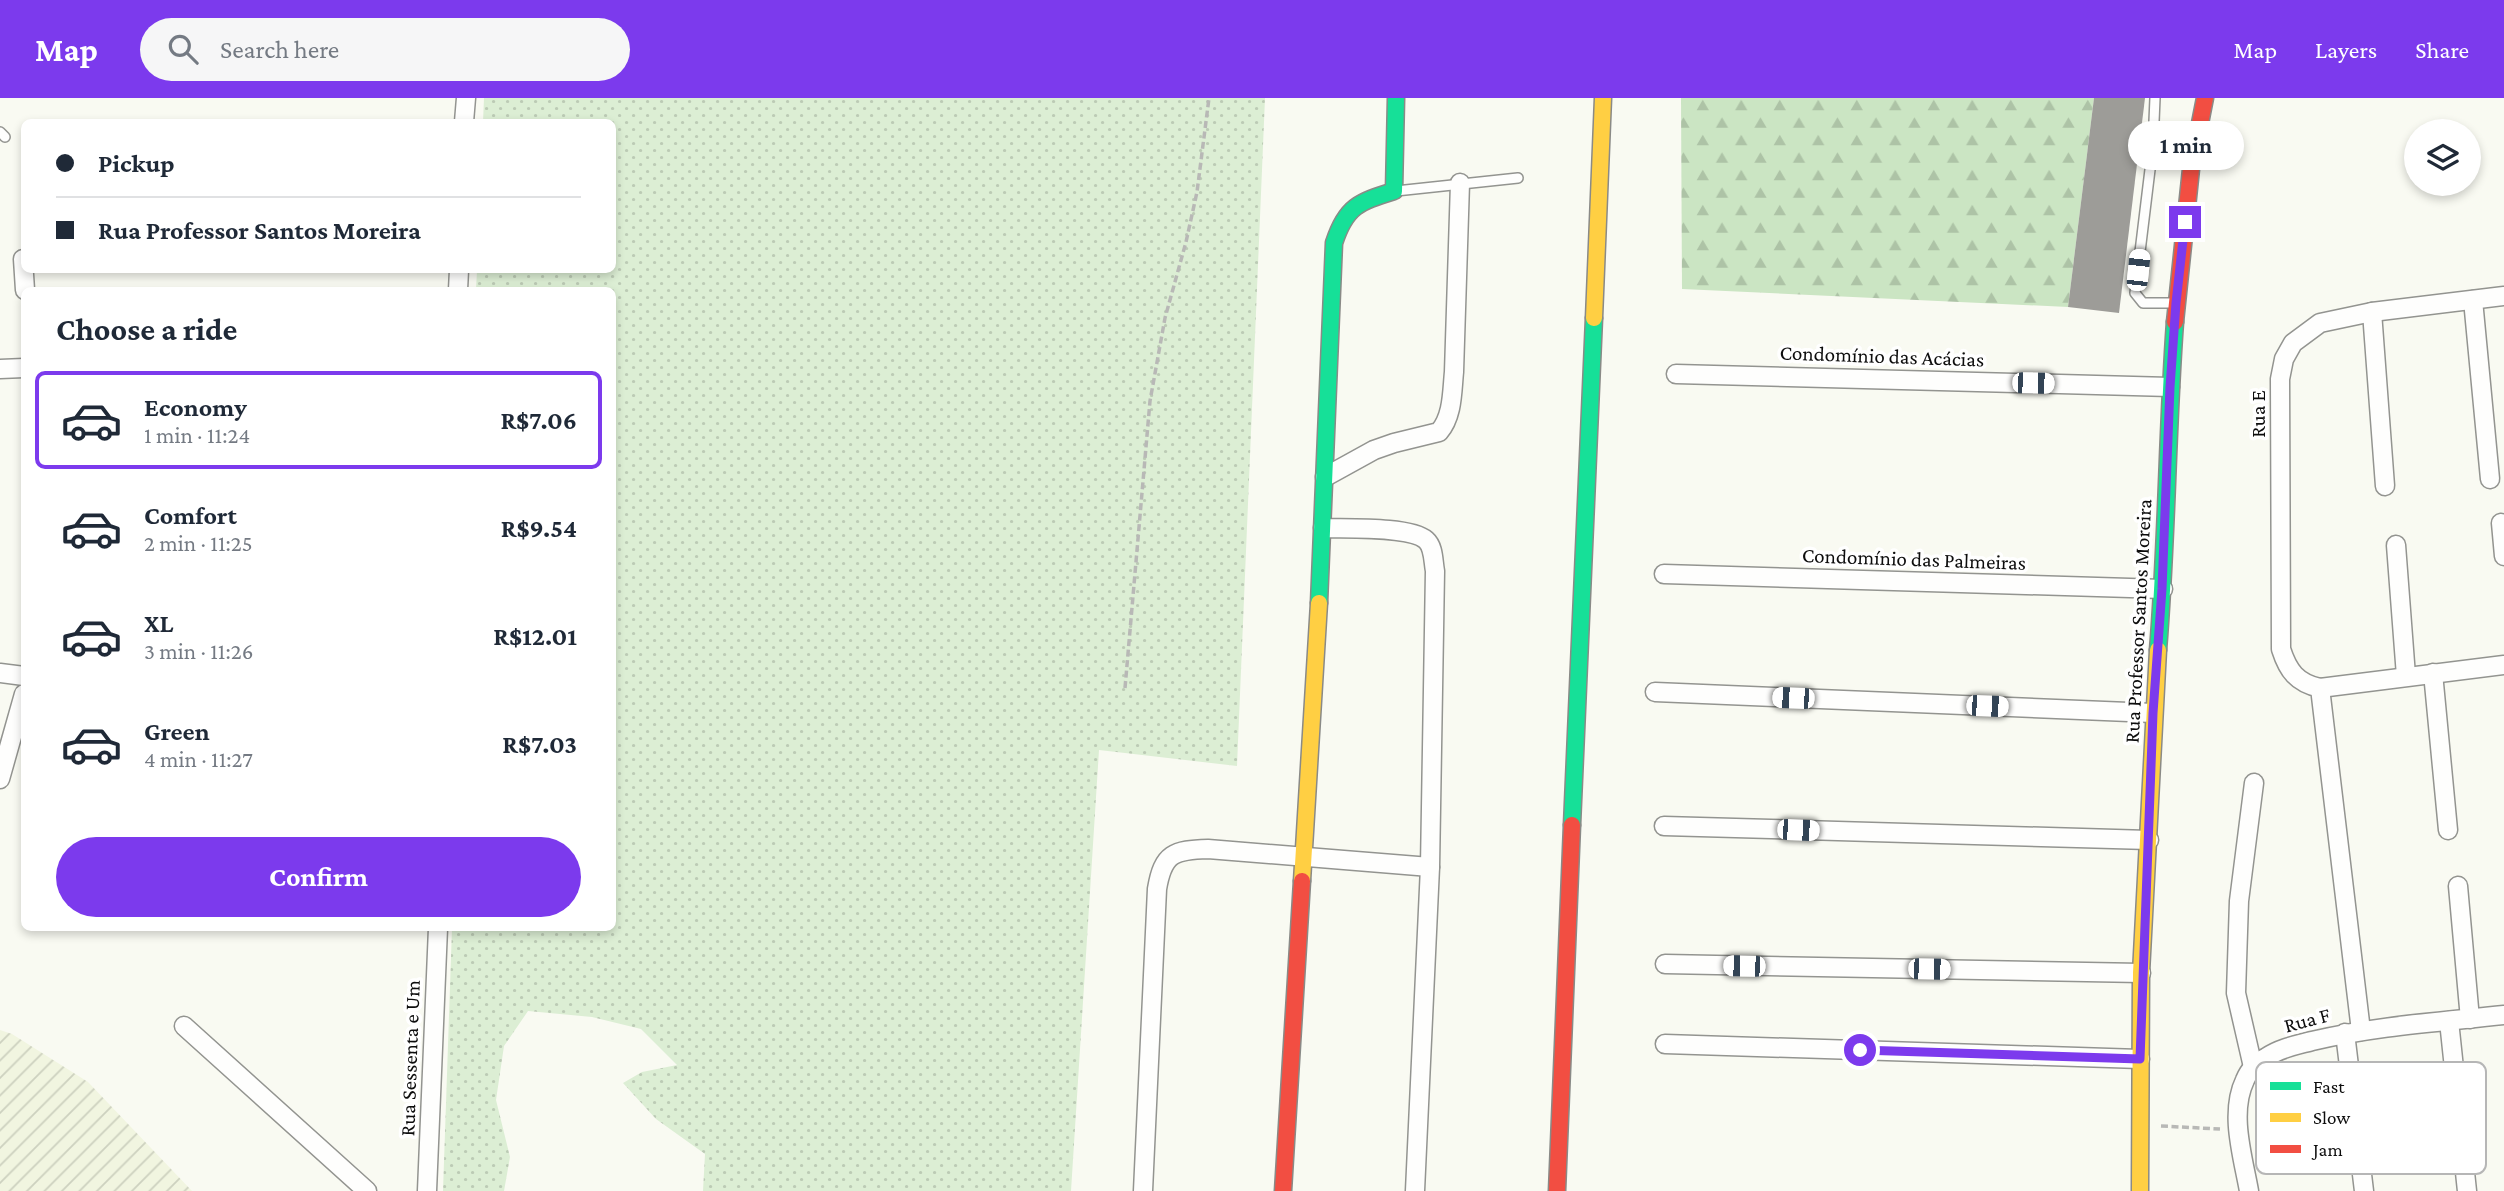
<!DOCTYPE html>
<meta charset="utf-8">
<style>
:root{--surface:#fff;--page:#f6f6f7;--text:#1f2937;--muted:#747a83;--line:#e0e1e3;--accent:#7c3aed}
body{margin:0;font-family:"Crimson Pro",serif;background:var(--page);color:var(--text);height:100vh;display:flex;flex-direction:column;font-size:26px;white-space:nowrap}
*{box-sizing:border-box;margin:0}
p{font-size:23px;color:var(--muted)}
.icon{flex:none;width:38px;height:38px;fill:none;stroke:currentColor;stroke-width:2;stroke-linecap:round;stroke-linejoin:round}
.map{position:relative;flex:1;overflow:hidden}
.side{position:absolute;left:21px;top:189px;width:595px;height:644px;display:flex;flex-direction:column;background:var(--surface);border-radius:10px;box-shadow:0 4px 10px #0003}
.side>*{flex:none}
.top-card{position:absolute;left:21px;top:21px;width:595px;height:154px;border-radius:10px;box-shadow:0 4px 10px #0003;display:grid;align-content:center;height:154px;padding:0 35px;background:var(--surface)}
.buttons{position:absolute;left:2404px;top:21px;display:grid;gap:14px}
.buttons a{display:grid;place-items:center;width:77px;height:77px;border-radius:50%;background:var(--surface);box-shadow:0 4px 10px #0003;font-size:35px}
.end{position:absolute;width:32px;height:32px;margin:-16px;border:9px solid #7c3aed;background:#fff;box-shadow:0 0 0 4px #fff}
.from{border-radius:50%}
.bubble{position:absolute;height:49px;border-radius:24px;background:var(--surface);box-shadow:0 4px 10px #0003;font-size:23px;font-weight:700;line-height:49px;text-align:center}
.car{position:absolute;width:21px;height:42px;margin:-21px -10px;border-radius:9px;box-shadow:0 0 5px 2px #0007;background:linear-gradient(#fff 24%,#345 0 40%,#fff 0 76%,#345 0 86%,#fff 0)}
.top-card b{display:flex;align-items:center;gap:24px;height:66px;font-size:26px}
.top-card b+b{border-top:2px solid var(--line)}
.top-card i{width:18px;height:18px;background:var(--text)}
ul{padding:0;list-style:none}
li{display:flex;align-items:center;gap:21px;height:98px;margin:0 14px 10px;padding:0 21px;border:4px solid transparent;border-radius:10px}
li div{flex:1}
li b{display:block;font-size:26px}
li em{font-style:normal;font-weight:700}
li.on{border-color:var(--accent)}
li>.icon{width:63px;height:63px;stroke-width:1.5}
h2{padding:0 35px;font-size:32px;line-height:84px}
.action{display:flex;gap:14px;margin-top:auto;padding:14px 35px}
.action a{flex:1;height:80px;border-radius:42px;background:var(--accent);color:#fff;font-size:28px;font-weight:700;line-height:80px;text-align:center}
header{display:flex;align-items:center;gap:42px;box-sizing:border-box;height:98px;padding:0 35px;background:var(--accent);color:#fff}
header strong{font-size:33px}
nav{display:flex;gap:38px;margin-inline-start:auto;font-size:24px}
.search{width:490px;height:63px;background:var(--page);display:flex;align-items:center;gap:18px;box-sizing:border-box;padding:0 24px;border-radius:38px;color:var(--muted);font-size:26px}
.map>svg:first-child{display:block}
</style>
<header>
<strong>Map</strong>
<div class="search"><svg class="icon" aria-label="search" viewBox="0 0 24 24"><circle cx="10" cy="10" r="6"/><path d="M15 15l6 6"/></svg>Search here</div>
<nav><a>Map</a><a>Layers</a><a>Share</a></nav>
</header>
<div class="map">
<svg width="2504" height="1093" viewBox="0 0 2504 1093">
<defs>
<pattern id="farmland-furrows" width="10" height="10" patternUnits="userSpaceOnUse" patternTransform="scale(1.75)"><rect width="10" height="10" fill="#f1f5e0"/><path d="M-1 1l2-2M0 10L10 0M9 11l2-2" fill="none" stroke="#cdd1bf"/></pattern>
<pattern id="grass-dots" width="8" height="8" patternUnits="userSpaceOnUse" patternTransform="scale(1.75)"><rect width="8" height="8" fill="#dceed4"/><path d="M2 2h.1M6 6h.1" fill="none" stroke="#bccbb5" stroke-width="1.8" stroke-linecap="round"/></pattern>
<pattern id="forest-firs" width="22" height="20" patternUnits="userSpaceOnUse" patternTransform="scale(1.75)"><rect width="22" height="20" fill="#cbe5c3"/><path d="M5 1l3.5 6h-7zM16 11l3.5 6h-7z" fill="#adc3a6"/></pattern>
</defs>
<rect width="100%" height="100%" fill="#f9faf2"/>
<!-- farmland -->
<polygon fill="url(#farmland-furrows)" points="0,932 12,936 88,984 192,1093 0,1093"/>
<!-- grass -->
<polygon fill="url(#grass-dots)" points="484,0 1265,0 1237,668 1099,652 1071,1093 703,1093 705,1056 656,1021 623,985 642,974 677,967 641,931 592,919 528,913 504,948 496,1002 510,1059 504,1093 443,1093 452,830 612,830 612,192 476,192 477,172 612,172 612,24 483,24"/>
<!-- forest -->
<polygon fill="url(#forest-firs)" points="1681,0 2094,0 2068,209 1682,191"/>
<!-- building -->
<polygon fill="#9d9c98" points="2094,0 2145,0 2119,215 2068,209"/>
<g fill="none" stroke-linecap="round" stroke-linejoin="round">
<!-- lane casing -->
<g stroke="#939490" stroke-width="12">
<g id="lane">
<polyline points="2155,0 2153,47 2135,195 2143,205 2174,205"/>
<polyline points="0,34 5,39"/>
<polyline points="2153,47 2193,49"/>
<polyline points="1396,93 1518,80"/>
</g>
</g>
<!-- street casing -->
<g stroke="#939490" stroke-width="21">
<g id="street">
<polyline points="464,24 466,0"/>
<polyline points="23,161 25,192"/>
<polyline points="458,192 459,172"/>
<polyline points="2473,202 2490,381"/>
<polyline points="2372,214 2385,388"/>
<polyline points="0,271 24,270"/>
<polyline points="1676,276 2170,289"/>
<path d="M1325 379 1374 352 1394 345 1439 334C1453 318 1452 293 1454 274L1460 85"/>
<polyline points="2501,425 2504,458"/>
<path d="M1323 430C1345 431 1410 428 1426 442 1434 449 1433 463 1435 473L1430 769 1415 1093"/>
<polyline points="2396,447 2406,578"/>
<polyline points="1664,476 2163,491"/>
<polyline points="0,575 24,578"/>
<polyline points="2433,575 2448,732"/>
<polyline points="2320,590 2504,567"/>
<polyline points="1655,594 2153,615"/>
<polyline points="0,681 24,596"/>
<polyline points="1664,728 2149,742"/>
<polyline points="2458,788 2470,921"/>
<polyline points="1665,866 2141,875"/>
<polyline points="2449,923 2467,1093"/>
<polyline points="184,928 367,1093"/>
<path d="M2361 933 2320 590C2297 585 2288 573 2281 551L2280 281 2284 261 2293 245 2320 225 2372 214 2504 198"/>
<polyline points="2345,935 2364,1093"/>
<polyline points="1665,946 2140,961"/>
<polyline points="2253,969 2236,895 2239,803 2254,685"/>
<polyline points="427,1093 438,830"/>
<path d="M1143 1093 1157 791C1163 755 1174 752 1208 751L1430 769"/>
<path d="M2249 1093C2243 1059 2229 1015 2245 982 2249 972 2257 964 2267 959 2280 950 2297 947 2312 943 2375 928 2440 924 2504 917"/>
</g>
</g>
<!-- fast casing -->
<g stroke="#8a8a87" stroke-width="19">
<g id="fast">
<path d="M1319 505 1334 145C1346 108 1359 104 1394 93L1396 0"/>
<path d="M2158 552C2167 443 2167 334 2175 224"/>
<polyline points="1572,727 1594,220"/>
</g>
</g>
<!-- slow casing -->
<g stroke="#8a8a87" stroke-width="19">
<g id="slow">
<polyline points="1594,220 1603,0"/>
<polyline points="1302,783 1319,505"/>
<polyline points="2140,1093 2141,875 2158,552"/>
</g>
</g>
<!-- jam casing -->
<g stroke="#8a8a87" stroke-width="19">
<g id="jam">
<polyline points="2175,224 2191,71 2205,0"/>
<polyline points="1283,1093 1302,783"/>
<polyline points="1557,1093 1572,727"/>
</g>
</g>
<!-- path -->
<g stroke="#b8b8b6" stroke-width="3.5" stroke-dasharray="7 3.5" stroke-linecap="butt">
<polyline points="1125,590 1150,303 1165,220 1186,144 1197,94 1209,0"/>
<polyline points="2161,1028 2220,1031"/>
</g>
<!-- lane -->
<use href="#lane" stroke="#fefefd" stroke-width="9"/>
<!-- street -->
<use href="#street" stroke="#fefefd" stroke-width="18"/>
<!-- fast -->
<use href="#fast" stroke="#16e098" stroke-width="16"/>
<!-- slow -->
<use href="#slow" stroke="#ffcf43" stroke-width="16"/>
<!-- jam -->
<use href="#jam" stroke="#f24e42" stroke-width="16"/>
</g>
<g fill="none" stroke-linecap="round" stroke-linejoin="round">
<!-- route -->
<polyline stroke="#7c3aed" stroke-width="9" points="1860,952 2140,961 2153,615 2162,491 2170,289 2176,205 2185,124"/>
</g>
<g text-anchor="middle" stroke-width="7" stroke-linejoin="round" paint-order="stroke">
<!-- street labels -->
<g font-size="21" fill="#0d0d0d" stroke="#fff">
<text transform="translate(1882 258) rotate(2)" y="7">Condomínio das Acácias</text>
<text transform="translate(2258 316) rotate(-90)" y="7">Rua E</text>
<text transform="translate(1914 461) rotate(2)" y="7">Condomínio das Palmeiras</text>
<text transform="translate(2138 523) rotate(-87)" y="7">Rua Professor Santos Moreira</text>
<text transform="translate(2307 922) rotate(-15)" y="7">Rua F</text>
<text transform="translate(410 960) rotate(-88)" y="7">Rua Sessenta e Um</text>
</g>
</g>
<!-- legend -->
<rect x="2256" y="964" width="230" height="112" rx="10" fill="#fff" stroke="#b6b6b6" stroke-width="2"/>
<rect x="2270" y="984" width="31" height="8" fill="#16e098"/>
<rect x="2270" y="1015" width="31" height="9" fill="#ffcf43"/>
<rect x="2270" y="1047" width="31" height="8" fill="#f24e42"/>
<g font-size="19" fill="#0d0d0d">
<text x="2313" y="995">Fast</text>
<text x="2313" y="1026">Slow</text>
<text x="2313" y="1058">Jam</text>
</g>
</svg>
<div class="buttons">
<a><svg class="icon" aria-label="layers" viewBox="0 0 24 24"><path d="M12 4l9 5-9 5-9-5zM3 14l9 5 9-5"/></svg></a>
</div>
<i class="end from" style="left:1860px;top:952px"></i>
<i class="end" style="left:2185px;top:124px"></i>
<div class="bubble" style="left:2128px;top:23px;width:116px">1 min</div>
<i class="car" style="left:2138px;top:172px;rotate:6deg"></i>
<i class="car" style="left:2033px;top:285px;rotate:91deg"></i>
<i class="car" style="left:1793px;top:600px;rotate:272deg"></i>
<i class="car" style="left:1987px;top:608px;rotate:92deg"></i>
<i class="car" style="left:1798px;top:732px;rotate:92deg"></i>
<i class="car" style="left:1744px;top:868px;rotate:271deg"></i>
<i class="car" style="left:1929px;top:871px;rotate:91deg"></i>
<div class="top-card">
<b><i class="from"></i>Pickup</b>
<b><i></i>Rua Professor Santos Moreira</b>
</div>
<section class="side">
<h2>Choose a ride</h2>
<ul>
<li class="on"><svg class="icon" aria-label="car" viewBox="0 0 24 24"><path d="M5 17H2v-5l4-1 3-4h7l3 4 3 1v5h-3M9 17h6M6 11h13"/><circle cx="7" cy="17" r="2"/><circle cx="17" cy="17" r="2"/></svg><div><b>Economy</b><p>1 min · 11:24</p></div><em>R$7.06</em></li>
<li><svg class="icon" aria-label="car" viewBox="0 0 24 24"><path d="M5 17H2v-5l4-1 3-4h7l3 4 3 1v5h-3M9 17h6M6 11h13"/><circle cx="7" cy="17" r="2"/><circle cx="17" cy="17" r="2"/></svg><div><b>Comfort</b><p>2 min · 11:25</p></div><em>R$9.54</em></li>
<li><svg class="icon" aria-label="car" viewBox="0 0 24 24"><path d="M5 17H2v-5l4-1 3-4h7l3 4 3 1v5h-3M9 17h6M6 11h13"/><circle cx="7" cy="17" r="2"/><circle cx="17" cy="17" r="2"/></svg><div><b>XL</b><p>3 min · 11:26</p></div><em>R$12.01</em></li>
<li><svg class="icon" aria-label="car" viewBox="0 0 24 24"><path d="M5 17H2v-5l4-1 3-4h7l3 4 3 1v5h-3M9 17h6M6 11h13"/><circle cx="7" cy="17" r="2"/><circle cx="17" cy="17" r="2"/></svg><div><b>Green</b><p>4 min · 11:27</p></div><em>R$7.03</em></li>
</ul>
<div class="action"><a>Confirm</a></div>
</section>
</div>
